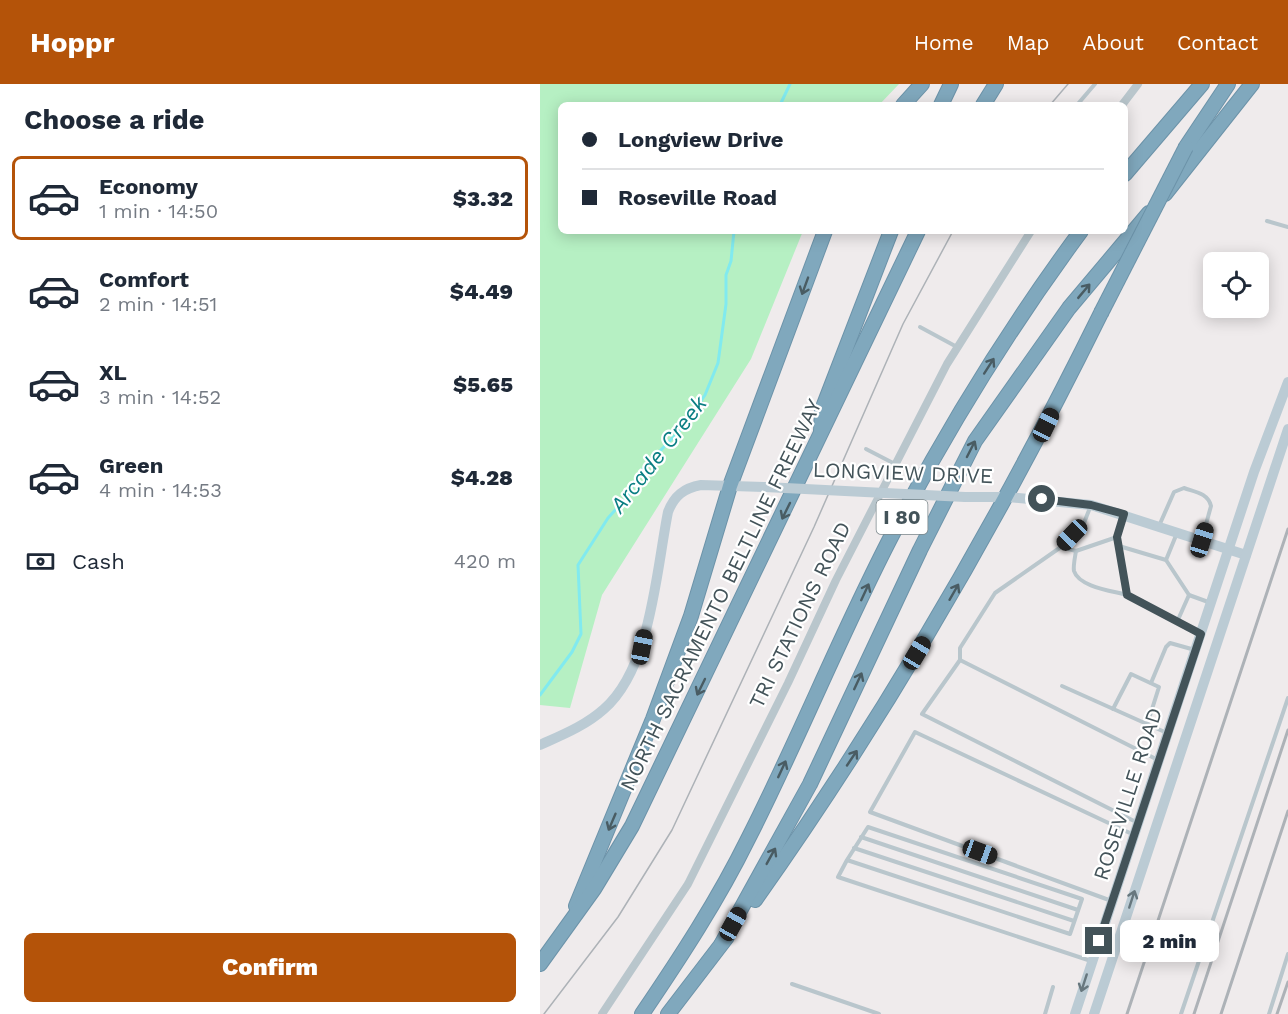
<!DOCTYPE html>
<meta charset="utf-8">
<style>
:root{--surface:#fff;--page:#f2f2f3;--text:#1f2937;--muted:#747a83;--line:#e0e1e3;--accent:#b45309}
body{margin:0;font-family:"Work Sans",sans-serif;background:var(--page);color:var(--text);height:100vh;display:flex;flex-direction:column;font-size:22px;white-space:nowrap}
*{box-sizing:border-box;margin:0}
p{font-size:20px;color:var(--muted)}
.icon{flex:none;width:33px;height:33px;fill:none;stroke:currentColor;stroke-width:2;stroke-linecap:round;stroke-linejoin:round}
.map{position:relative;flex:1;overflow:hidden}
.drawer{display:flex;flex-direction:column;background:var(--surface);width:540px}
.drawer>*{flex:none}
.guide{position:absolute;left:18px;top:18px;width:570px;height:132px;border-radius:9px;box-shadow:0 3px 15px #0003;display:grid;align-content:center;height:132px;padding:0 24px;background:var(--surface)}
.buttons{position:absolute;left:663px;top:168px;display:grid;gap:12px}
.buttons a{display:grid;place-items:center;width:66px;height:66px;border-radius:9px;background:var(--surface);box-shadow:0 3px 15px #0003;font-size:30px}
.end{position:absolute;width:27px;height:27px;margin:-14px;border:8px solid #435359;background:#fff;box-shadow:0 0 0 3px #fff}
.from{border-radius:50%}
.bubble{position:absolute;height:42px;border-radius:9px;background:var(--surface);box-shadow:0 3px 15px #0003;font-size:20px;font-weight:800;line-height:42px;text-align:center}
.car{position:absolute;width:18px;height:36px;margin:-18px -9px;border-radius:8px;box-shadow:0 0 4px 2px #0007;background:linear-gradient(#222 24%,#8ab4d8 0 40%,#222 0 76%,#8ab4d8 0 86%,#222 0)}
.guide b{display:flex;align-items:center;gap:21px;height:57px;font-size:22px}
.guide b+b{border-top:2px solid var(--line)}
.guide i{width:15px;height:15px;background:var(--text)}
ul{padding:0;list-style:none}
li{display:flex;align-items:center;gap:18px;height:84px;margin:0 12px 9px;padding:0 12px;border:3px solid transparent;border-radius:9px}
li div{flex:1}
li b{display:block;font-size:22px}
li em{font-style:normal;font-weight:800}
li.current{border-color:var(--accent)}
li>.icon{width:54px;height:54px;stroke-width:1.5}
h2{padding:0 24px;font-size:27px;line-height:72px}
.pay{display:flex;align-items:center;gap:15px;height:66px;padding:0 24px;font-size:22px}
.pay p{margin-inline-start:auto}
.cta{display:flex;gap:12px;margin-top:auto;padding:12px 24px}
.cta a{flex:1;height:69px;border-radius:9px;background:var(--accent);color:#fff;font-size:24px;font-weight:800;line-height:69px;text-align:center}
header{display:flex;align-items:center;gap:36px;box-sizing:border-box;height:84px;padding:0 30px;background:var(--accent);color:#fff}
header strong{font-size:28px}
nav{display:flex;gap:33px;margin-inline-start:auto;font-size:21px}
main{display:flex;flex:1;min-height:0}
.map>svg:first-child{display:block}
</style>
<header>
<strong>Hoppr</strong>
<nav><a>Home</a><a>Map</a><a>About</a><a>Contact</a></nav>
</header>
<main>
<section class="drawer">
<h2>Choose a ride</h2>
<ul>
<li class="current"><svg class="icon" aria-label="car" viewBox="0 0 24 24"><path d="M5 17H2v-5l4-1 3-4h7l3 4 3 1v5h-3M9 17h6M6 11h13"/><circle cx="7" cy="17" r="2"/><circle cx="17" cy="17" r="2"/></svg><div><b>Economy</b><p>1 min · 14:50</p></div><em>$3.32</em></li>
<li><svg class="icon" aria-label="car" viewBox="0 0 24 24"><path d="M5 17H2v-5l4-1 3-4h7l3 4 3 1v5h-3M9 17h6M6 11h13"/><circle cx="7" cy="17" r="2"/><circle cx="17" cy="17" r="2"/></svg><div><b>Comfort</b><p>2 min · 14:51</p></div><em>$4.49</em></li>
<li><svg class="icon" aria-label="car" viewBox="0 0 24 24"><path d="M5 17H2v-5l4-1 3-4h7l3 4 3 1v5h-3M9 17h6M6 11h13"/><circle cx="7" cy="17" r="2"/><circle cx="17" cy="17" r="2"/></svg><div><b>XL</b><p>3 min · 14:52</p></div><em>$5.65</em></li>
<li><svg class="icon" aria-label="car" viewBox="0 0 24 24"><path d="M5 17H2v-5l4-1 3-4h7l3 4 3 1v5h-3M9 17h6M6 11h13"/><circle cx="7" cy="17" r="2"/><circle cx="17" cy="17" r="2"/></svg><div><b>Green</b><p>4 min · 14:53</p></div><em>$4.28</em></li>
</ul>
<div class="pay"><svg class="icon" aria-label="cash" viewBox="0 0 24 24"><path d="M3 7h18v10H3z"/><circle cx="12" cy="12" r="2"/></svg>Cash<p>420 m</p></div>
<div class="cta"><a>Confirm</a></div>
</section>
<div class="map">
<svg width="748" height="930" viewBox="0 0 748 930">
<rect width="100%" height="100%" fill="#efebec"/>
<!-- green -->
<polygon fill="#b6f0c3" points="0,0 359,0 339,21 21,21 21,147 263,147 211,275 62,511 30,624 0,621"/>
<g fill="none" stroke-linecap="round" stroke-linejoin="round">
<!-- stream -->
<g stroke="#81eaef" stroke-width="3">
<polyline points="240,21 250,0"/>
<polyline points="0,611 32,568 41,550 38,481 68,434 88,412 98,390 144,342 165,311 178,279 186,220 186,191 191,177 194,147"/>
</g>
<!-- highway casing -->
<g stroke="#6c93a9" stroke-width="16">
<g id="highway">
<polyline points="363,21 382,0"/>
<polyline points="401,21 411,0"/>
<polyline points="443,21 456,0"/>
<polyline points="646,63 688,0"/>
<polyline points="585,90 662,0"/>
<polyline points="625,110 712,0"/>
<polyline points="281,347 282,326 351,147"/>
<path d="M215 816C347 630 460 434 561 229"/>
<polyline points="36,822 113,635 151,532 190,402 285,147"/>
<polyline points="182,859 270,700 380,466 435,357 529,224 609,129"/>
<polyline points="0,880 54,805 92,742 378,147"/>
<path d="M102 930C140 874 178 816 208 755 259 655 300 551 352 451 407 345 470 243 541 147"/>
<polyline points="128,930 187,853"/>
</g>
</g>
<!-- lane -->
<g stroke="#b9c6cc" stroke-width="4">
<polyline points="537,21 555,0"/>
<polyline points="727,137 748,143"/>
<polyline points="380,243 417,263"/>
<polyline points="326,365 355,380"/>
<polyline points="583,432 577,453 587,511 660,550"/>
<path d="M619 442 634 408 644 404C655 408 668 409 671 422L662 455"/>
<polyline points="579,462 626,476 649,511 671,519"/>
<polyline points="521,463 536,467 577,453"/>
<path d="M536 467C535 473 533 482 534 487 539 503 573 507 587 511"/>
<polyline points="626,476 637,449"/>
<polyline points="637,538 649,511"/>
<polyline points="420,576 420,564 455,509 521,463 544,439 551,421"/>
<polyline points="611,599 626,563 630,559 655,566"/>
<polyline points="522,602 627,649"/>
<polyline points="573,625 591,590 619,603 607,641"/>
<polyline points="598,739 382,630 420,576 618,676"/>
<polyline points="321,753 538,826"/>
<polyline points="314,764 534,837"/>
<polyline points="307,776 328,743 542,815 530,850 307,776 298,793 551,877"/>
<polyline points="569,816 330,728 375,648 592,750"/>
<polyline points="252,900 339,930"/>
<polyline points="505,930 513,903"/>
<polyline points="641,930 748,614"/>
<polyline points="729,930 748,870"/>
</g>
<!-- street -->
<g stroke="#b9c6cc" stroke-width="8">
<polyline points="582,21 598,0"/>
<polyline points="62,930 148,800 248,599 296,496 407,280 491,147"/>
</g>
<!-- secondary -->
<g stroke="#bbcbd4" stroke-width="10">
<polyline points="425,413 468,413 551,421 706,471"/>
<path d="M0 661C22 651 45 642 64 625 111 584 116 488 128 428 134 412 144 404 161 401L225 403"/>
<polyline points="535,930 714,388 748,298"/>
<polyline points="554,930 748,345"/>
</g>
<!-- highway -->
<use href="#highway" stroke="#80a8bd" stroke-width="14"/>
<!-- tram -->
<g stroke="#adb2b7" stroke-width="1.5">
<polyline points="510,21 528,0"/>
<polyline points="4,930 78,833 132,746 274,443 363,240 413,147"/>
</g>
<!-- rail -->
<g stroke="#adb2b7" stroke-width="3">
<polyline points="587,930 748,445"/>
<polyline points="654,930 748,646"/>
<polyline points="681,930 748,727"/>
<polyline points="737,930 748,898"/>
</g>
<!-- highway-bridge casing -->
<g stroke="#6c93a9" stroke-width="16" stroke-linecap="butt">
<polyline id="highway-bridge" points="561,229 646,63"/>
</g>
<!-- secondary-bridge -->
<polyline stroke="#bbcbd4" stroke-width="10" points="225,403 425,413"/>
<!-- highway-bridge -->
<use href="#highway-bridge" stroke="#80a8bd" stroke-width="14"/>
</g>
<!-- one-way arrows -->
<defs><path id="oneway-shaft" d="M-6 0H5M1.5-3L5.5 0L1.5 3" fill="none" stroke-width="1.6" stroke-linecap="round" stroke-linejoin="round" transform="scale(1.5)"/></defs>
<g stroke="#495c63">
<use href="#oneway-shaft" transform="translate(265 202) rotate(110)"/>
<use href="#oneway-shaft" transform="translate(544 207) rotate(-50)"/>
<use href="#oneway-shaft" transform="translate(449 282) rotate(-57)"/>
<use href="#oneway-shaft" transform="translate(431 365) rotate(-63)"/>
<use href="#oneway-shaft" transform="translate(246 427) rotate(116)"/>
<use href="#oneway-shaft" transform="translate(325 508) rotate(-65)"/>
<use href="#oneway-shaft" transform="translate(414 508) rotate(-60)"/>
<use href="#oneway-shaft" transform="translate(318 597) rotate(-65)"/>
<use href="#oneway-shaft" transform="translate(161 603) rotate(116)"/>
<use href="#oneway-shaft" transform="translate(312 674) rotate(-56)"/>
<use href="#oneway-shaft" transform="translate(242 685) rotate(-65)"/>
<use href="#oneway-shaft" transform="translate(72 738) rotate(113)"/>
<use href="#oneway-shaft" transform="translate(231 772) rotate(-61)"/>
</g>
<g stroke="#67777e">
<use href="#oneway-shaft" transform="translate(592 815) rotate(-72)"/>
<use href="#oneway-shaft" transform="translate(544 899) rotate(108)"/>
</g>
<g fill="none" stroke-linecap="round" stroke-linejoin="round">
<!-- route -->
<polyline stroke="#435359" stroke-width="8" points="502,415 551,421 584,430 577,453 587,511 661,550 559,857"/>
</g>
<g text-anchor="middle" stroke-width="4.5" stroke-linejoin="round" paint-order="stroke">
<!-- shield labels -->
<rect fill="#fff" stroke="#7b878b" stroke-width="1.5" x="336.5" y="416" width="51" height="34" rx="4.5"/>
<g font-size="20" font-weight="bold" fill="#435359">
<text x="362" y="440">I 80</text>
</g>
<!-- street labels -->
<g font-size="21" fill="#435359" stroke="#fff">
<text transform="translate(363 389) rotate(2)" y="7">LONGVIEW DRIVE</text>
<text transform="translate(181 511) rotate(-64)" y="7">NORTH SACRAMENTO BELTLINE FREEWAY</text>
<text transform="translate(260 531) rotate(-64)" y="7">TRI STATIONS ROAD</text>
<text transform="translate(588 710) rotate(-72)" y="7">ROSEVILLE ROAD</text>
</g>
<!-- water labels -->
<g font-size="22" font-style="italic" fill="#0a7e83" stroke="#fff">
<text transform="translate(118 370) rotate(-52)" y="8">Arcade Creek</text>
</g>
</g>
</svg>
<div class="buttons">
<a><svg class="icon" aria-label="locate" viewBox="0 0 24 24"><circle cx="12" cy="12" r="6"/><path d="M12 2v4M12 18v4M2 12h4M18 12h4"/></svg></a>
</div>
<i class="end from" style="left:502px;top:415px"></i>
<i class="end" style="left:559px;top:857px"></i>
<div class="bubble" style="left:580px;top:836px;width:99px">2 min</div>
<i class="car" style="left:506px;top:341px;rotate:26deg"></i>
<i class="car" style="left:532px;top:451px;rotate:224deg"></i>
<i class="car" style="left:662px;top:456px;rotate:17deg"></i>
<i class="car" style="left:102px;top:563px;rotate:11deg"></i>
<i class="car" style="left:377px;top:569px;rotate:31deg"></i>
<i class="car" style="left:440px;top:768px;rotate:110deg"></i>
<i class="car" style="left:193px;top:840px;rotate:29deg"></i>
<div class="guide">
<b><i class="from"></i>Longview Drive</b>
<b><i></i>Roseville Road</b>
</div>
</div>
</main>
